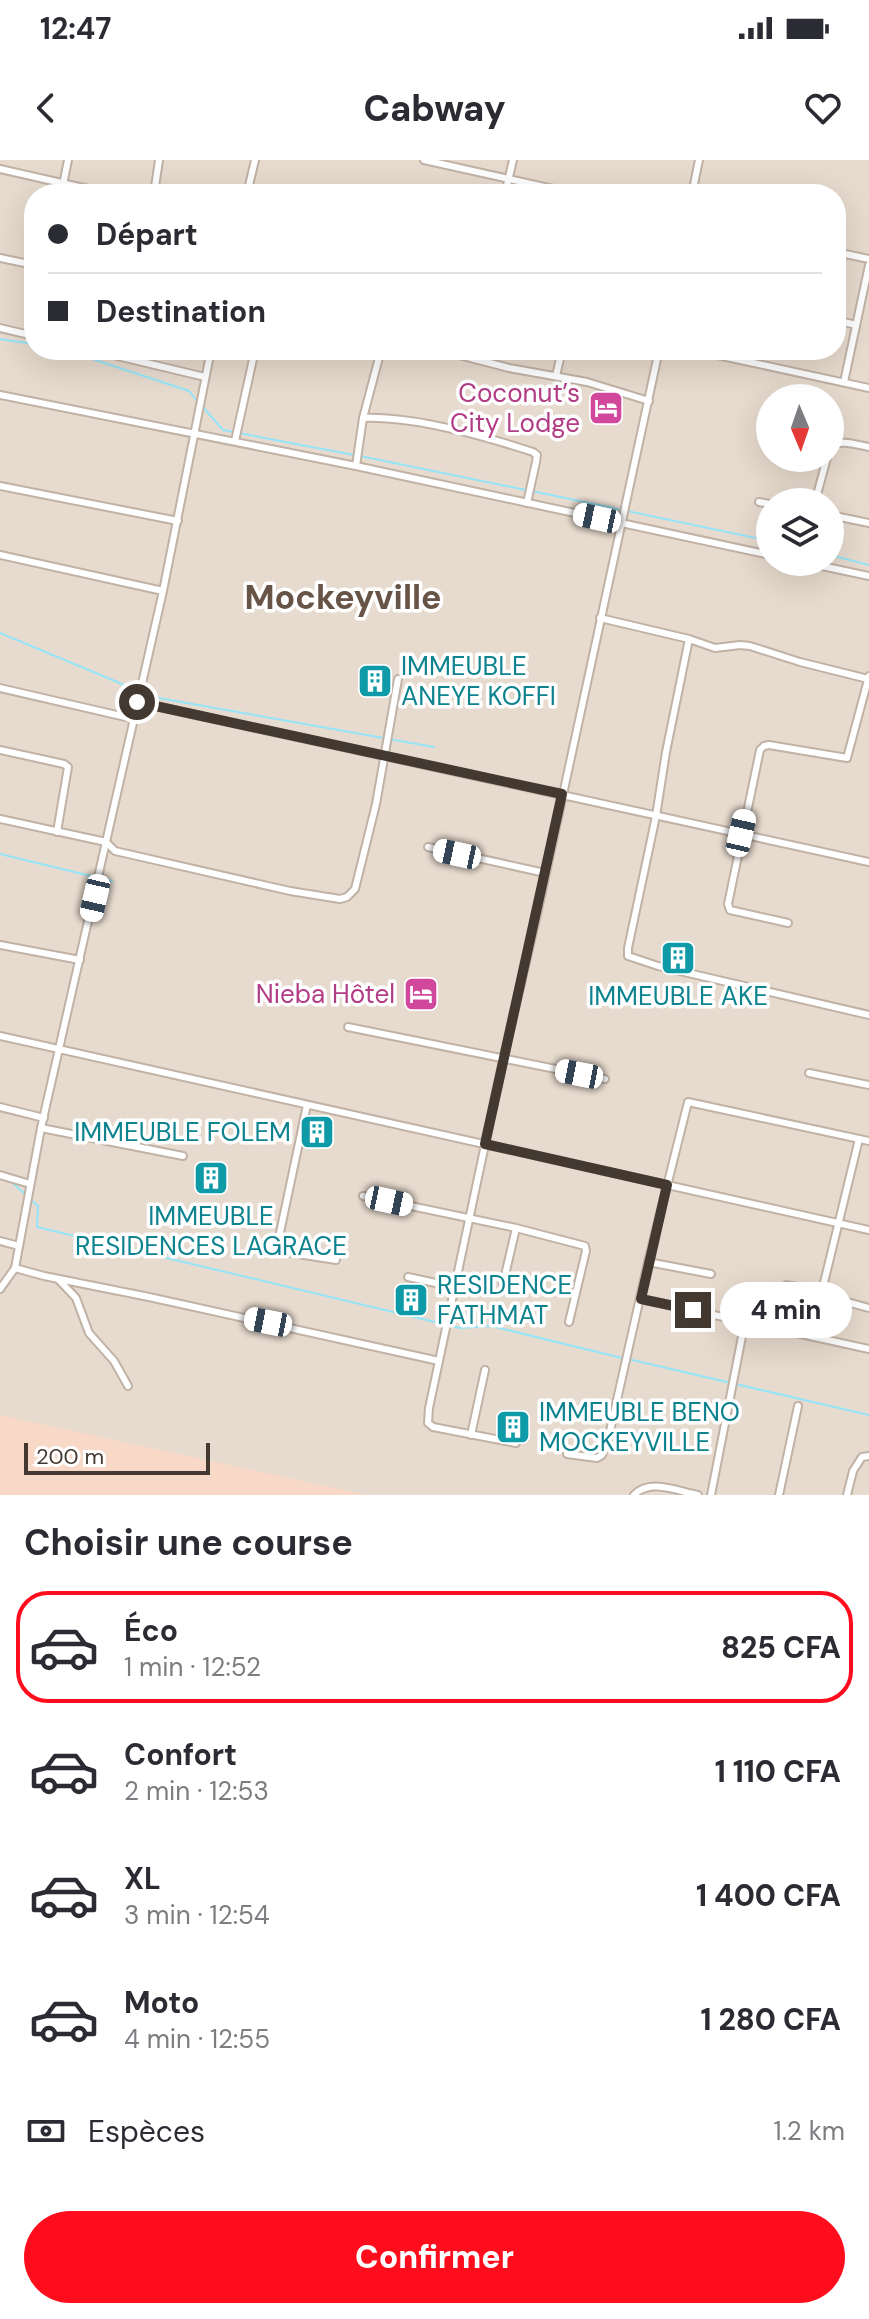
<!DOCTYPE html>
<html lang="fr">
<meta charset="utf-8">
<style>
:root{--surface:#fff;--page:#f2f2f3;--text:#2b2b33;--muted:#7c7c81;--line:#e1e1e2;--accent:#ff0c1d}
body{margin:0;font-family:"DM Sans",sans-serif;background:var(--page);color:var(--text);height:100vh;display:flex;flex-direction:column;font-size:30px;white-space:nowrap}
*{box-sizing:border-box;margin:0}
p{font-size:26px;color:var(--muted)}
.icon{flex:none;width:44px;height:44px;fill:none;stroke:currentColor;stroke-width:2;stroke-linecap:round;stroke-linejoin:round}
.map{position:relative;height:1335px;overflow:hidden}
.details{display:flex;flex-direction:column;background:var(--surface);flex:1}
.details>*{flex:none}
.hud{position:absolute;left:24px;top:24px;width:822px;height:176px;border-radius:32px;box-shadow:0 8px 32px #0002;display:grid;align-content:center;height:176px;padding:0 24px;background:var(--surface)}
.needle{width:52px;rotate:178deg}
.tools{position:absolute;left:756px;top:224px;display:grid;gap:16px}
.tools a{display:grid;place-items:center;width:88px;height:88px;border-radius:50%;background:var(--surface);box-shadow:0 8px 32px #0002;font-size:40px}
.scale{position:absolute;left:24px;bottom:20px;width:186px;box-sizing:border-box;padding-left:8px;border:4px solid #443931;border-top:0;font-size:22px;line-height:28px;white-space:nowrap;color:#443931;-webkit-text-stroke:6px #fff;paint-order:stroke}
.end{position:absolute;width:36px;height:36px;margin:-18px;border:10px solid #443931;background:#fff;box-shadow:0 0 0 4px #fff}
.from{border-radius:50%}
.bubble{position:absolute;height:56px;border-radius:28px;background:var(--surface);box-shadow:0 8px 32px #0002;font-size:26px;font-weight:800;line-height:56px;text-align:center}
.car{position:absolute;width:24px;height:48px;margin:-24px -12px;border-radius:10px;box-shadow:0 0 6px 2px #0007;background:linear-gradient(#fff 24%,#345 0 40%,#fff 0 76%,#345 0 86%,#fff 0)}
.hud b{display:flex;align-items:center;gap:28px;height:76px;font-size:30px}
.hud b+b{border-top:2px solid var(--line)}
.hud i{width:20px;height:20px;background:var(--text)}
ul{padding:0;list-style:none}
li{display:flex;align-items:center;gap:24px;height:112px;margin:0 16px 12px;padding:0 8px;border:4px solid transparent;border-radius:32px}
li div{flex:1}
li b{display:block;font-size:30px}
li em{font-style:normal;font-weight:800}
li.active{border-color:var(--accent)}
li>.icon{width:72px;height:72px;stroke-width:1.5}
h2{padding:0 24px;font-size:36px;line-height:96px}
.pay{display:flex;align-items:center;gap:20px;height:88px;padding:0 24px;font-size:30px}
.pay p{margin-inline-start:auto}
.primary-button{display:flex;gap:16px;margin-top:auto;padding:16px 24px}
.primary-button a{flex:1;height:92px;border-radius:48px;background:var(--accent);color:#fff;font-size:32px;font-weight:800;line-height:92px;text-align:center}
.status{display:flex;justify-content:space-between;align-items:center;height:56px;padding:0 40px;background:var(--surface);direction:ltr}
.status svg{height:22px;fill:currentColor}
header{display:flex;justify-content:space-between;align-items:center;height:104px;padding:0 24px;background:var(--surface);font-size:36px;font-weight:800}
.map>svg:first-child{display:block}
</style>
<div class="status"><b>12:47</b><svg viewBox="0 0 49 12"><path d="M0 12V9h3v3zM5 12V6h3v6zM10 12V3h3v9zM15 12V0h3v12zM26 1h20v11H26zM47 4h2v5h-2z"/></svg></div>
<header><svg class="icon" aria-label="back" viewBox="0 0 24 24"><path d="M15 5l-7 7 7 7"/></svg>Cabway<svg class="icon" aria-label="heart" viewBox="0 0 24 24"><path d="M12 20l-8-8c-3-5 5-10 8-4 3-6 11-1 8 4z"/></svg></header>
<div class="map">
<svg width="869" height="1335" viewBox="0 0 869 1335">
<rect width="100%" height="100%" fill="#f3e9e1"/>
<!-- residential -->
<path fill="#e7dace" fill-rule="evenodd" d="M0 0H869V1335H362L0 1263ZM34 34H836V190H34ZM770 238H830V298H770ZM770 342H830V402H770Z"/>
<!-- commercial -->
<polygon fill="#f8d9c8" points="0,1255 367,1335 0,1335"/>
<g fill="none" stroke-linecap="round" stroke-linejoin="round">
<!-- stream -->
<g stroke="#95e5f8" stroke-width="2">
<polyline points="0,179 34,184"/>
<polyline points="65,190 189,231 197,241"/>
<polyline points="202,246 223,270 354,295"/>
<polyline points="360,296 526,330"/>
<polyline points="532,331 770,381"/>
<polyline points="830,395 869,405"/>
<polyline points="0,473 153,537 434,587"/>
<polyline points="0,694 95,717"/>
<polyline points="102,718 112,721"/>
<polyline points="9,1020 25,1034"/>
<polyline points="30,1039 38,1046 37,1067 435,1162 460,1168 491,1166 622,1198"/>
<polyline points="628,1199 869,1255"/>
</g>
<!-- minor casing -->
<g stroke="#c1b2a6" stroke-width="10">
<g id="minor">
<polyline points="424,0 576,34"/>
<polyline points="0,9 110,34"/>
<polyline points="63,25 68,0"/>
<polyline points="154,34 159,0"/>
<polyline points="247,34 255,0"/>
<polyline points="505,34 513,0"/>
<polyline points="692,34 699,0"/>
<polyline points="836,92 869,99"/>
<polyline points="0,98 34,105"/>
<polyline points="836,160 856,165"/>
<polyline points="0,168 34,176"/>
<polyline points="92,190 205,217"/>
<polyline points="440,190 509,208 587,222 649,241"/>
<polyline points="694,190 869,228"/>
<polyline points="556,216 562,190"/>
<polyline points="844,222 869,105"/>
<polyline points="0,235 356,306 770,395"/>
<path d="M363 258C415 256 484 276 533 292L537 295 536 302 527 343"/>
<polyline points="235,281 255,190"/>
<path d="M830 286C840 279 857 285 869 287"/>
<polyline points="356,306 363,258 381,190"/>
<polyline points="0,326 178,361"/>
<polyline points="759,342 770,344"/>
<polyline points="815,342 827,298"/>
<polyline points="830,355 869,363"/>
<polyline points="0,395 163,431"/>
<polyline points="803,402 869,416"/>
<polyline points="600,458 689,479 666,592 656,656 628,788 628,796 658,806 869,855"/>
<polyline points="689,479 715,488 740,485 750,486 800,502 868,519"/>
<polyline points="0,528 134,559"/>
<polyline points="137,542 869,702"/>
<polyline points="0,590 64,604 68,607 57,672"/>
<polyline points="0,659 106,682 115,691 290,731 340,739 347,737 355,729 376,644 398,519"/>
<polyline points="428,687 545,713"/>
<polyline points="788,763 730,750 728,744 760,590 764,586 769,585 847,598 869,516"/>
<polyline points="0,785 80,800"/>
<polyline points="348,867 605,919"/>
<polyline points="0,876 869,1070"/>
<polyline points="809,913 869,925"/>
<polyline points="307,945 278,1082 280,1088 285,1092 336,1100"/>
<polyline points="0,947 44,958"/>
<polyline points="41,968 183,996"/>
<polyline points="0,1015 30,1024"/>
<polyline points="363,1036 516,1068 585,1086 586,1091 569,1162"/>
<polyline points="0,1081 19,1086"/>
<polyline points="648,1102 711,1114"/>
<polyline points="15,1108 44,1116 149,1137 439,1201"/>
<polyline points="408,1117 454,1127"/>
<polyline points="58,1119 76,1138 89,1173 114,1201 128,1226"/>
<polyline points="503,1124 516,1068"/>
<polyline points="786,1125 822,1131"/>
<polyline points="0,1129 15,1108 41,968 163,431 211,190"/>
<polyline points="821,1135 869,1148"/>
<polyline points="641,1139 869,1189"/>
<polyline points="814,1177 821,1135 859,979"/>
<polyline points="471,1275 485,1210"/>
<polyline points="516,1283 433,1267 428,1263 429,1248 503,900 538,750 659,190"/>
<polyline points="567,1294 597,1298 602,1295 608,1280 648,1102 688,942 869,981"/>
<path d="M634 1335C650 1318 677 1331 698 1335"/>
<polyline points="711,1335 745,1161"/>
<polyline points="779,1335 798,1246"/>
<polyline points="847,1335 853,1311 862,1297 869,1296"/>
</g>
</g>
<!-- minor -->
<use href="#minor" stroke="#fff" stroke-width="6"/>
</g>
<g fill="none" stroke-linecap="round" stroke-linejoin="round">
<!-- route -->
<polyline stroke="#443931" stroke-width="10" points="137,542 562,634 485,984 667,1025 641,1139 693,1150"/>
</g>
<!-- icons -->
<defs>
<g id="hotel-square" transform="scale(1.8)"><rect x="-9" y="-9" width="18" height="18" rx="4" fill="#d1479c" stroke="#fff"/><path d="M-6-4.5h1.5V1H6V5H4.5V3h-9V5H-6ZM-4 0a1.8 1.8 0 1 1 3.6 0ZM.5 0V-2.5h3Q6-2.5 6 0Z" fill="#fff"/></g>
<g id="building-square" transform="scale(1.8)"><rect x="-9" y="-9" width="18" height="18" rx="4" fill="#0f9aa8" stroke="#fff"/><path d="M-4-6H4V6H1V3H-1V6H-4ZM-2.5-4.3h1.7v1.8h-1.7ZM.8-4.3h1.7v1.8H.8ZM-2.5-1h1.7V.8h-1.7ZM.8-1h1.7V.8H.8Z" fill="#fff"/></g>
</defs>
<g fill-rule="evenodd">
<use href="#hotel-square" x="606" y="248"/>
<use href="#building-square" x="375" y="521"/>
<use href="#building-square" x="678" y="798"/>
<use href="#hotel-square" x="421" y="834"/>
<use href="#building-square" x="317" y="972"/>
<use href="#building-square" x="211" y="1018"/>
<use href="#building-square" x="411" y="1140"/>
<use href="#building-square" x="513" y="1267"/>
</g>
<g text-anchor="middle" stroke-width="7" stroke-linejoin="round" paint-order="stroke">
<!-- hotel labels -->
<g font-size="26" fill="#b23c85" stroke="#fff" text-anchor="end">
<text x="580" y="242">Coconut’s<tspan x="580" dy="30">City Lodge</tspan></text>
<text x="395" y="843">Nieba Hôtel</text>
</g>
<!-- culture labels -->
<g font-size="26" fill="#0d838f" stroke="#fff" text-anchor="start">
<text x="401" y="515">IMMEUBLE<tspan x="401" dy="30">ANEYE KOFFI</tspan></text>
<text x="678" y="845" text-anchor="middle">IMMEUBLE AKE</text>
<text x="291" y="981" text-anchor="end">IMMEUBLE FOLEM</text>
<text x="211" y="1065" text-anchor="middle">IMMEUBLE<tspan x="211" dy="30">RESIDENCES LAGRACE</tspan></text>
<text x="437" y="1134">RESIDENCE<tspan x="437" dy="30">FATHMAT</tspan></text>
<text x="539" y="1261">IMMEUBLE BENO<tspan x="539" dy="30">MOCKEYVILLE</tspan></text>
</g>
<!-- district labels -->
<g font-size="34" font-weight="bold" fill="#685447" stroke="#fff">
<text x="343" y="449">Mockeyville</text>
</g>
</g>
</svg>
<div class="tools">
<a><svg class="needle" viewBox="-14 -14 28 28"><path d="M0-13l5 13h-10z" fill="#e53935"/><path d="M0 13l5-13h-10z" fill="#7c7c81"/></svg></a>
<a><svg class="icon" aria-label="layers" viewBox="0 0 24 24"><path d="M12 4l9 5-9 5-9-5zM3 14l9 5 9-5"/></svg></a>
</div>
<div class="scale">200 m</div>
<i class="end from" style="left:137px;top:542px"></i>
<i class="end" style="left:693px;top:1150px"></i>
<div class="bubble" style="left:720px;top:1122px;width:132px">4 min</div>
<i class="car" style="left:597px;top:358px;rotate:282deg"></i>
<i class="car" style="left:741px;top:673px;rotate:13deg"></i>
<i class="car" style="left:457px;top:694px;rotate:282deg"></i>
<i class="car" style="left:95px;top:738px;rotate:193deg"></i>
<i class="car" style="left:579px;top:914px;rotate:281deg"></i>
<i class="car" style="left:389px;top:1041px;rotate:102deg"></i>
<i class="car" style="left:268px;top:1162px;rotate:281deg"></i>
<div class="hud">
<b><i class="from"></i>Départ</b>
<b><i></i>Destination</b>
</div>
</div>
<section class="details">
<h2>Choisir une course</h2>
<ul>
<li class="active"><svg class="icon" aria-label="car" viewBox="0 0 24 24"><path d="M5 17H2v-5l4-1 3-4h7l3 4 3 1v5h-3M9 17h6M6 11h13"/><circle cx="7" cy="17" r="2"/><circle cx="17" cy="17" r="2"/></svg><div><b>Éco</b><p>1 min · 12:52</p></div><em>825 CFA</em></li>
<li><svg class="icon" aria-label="car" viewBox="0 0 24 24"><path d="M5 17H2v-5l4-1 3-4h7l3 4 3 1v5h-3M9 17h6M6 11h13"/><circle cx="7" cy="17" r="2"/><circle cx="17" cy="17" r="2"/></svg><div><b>Confort</b><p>2 min · 12:53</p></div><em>1 110 CFA</em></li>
<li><svg class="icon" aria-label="car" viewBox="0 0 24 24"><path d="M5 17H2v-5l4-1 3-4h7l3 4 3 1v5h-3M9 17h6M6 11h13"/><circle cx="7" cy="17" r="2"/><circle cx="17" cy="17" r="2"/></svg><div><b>XL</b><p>3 min · 12:54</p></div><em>1 400 CFA</em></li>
<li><svg class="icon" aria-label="car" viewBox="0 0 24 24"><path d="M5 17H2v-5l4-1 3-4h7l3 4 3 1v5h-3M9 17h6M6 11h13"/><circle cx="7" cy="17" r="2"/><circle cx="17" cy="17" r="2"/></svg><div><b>Moto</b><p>4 min · 12:55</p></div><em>1 280 CFA</em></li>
</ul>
<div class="pay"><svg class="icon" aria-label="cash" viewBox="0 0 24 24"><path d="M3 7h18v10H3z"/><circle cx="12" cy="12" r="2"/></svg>Espèces<p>1.2 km</p></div>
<div class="primary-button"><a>Confirmer</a></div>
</section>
